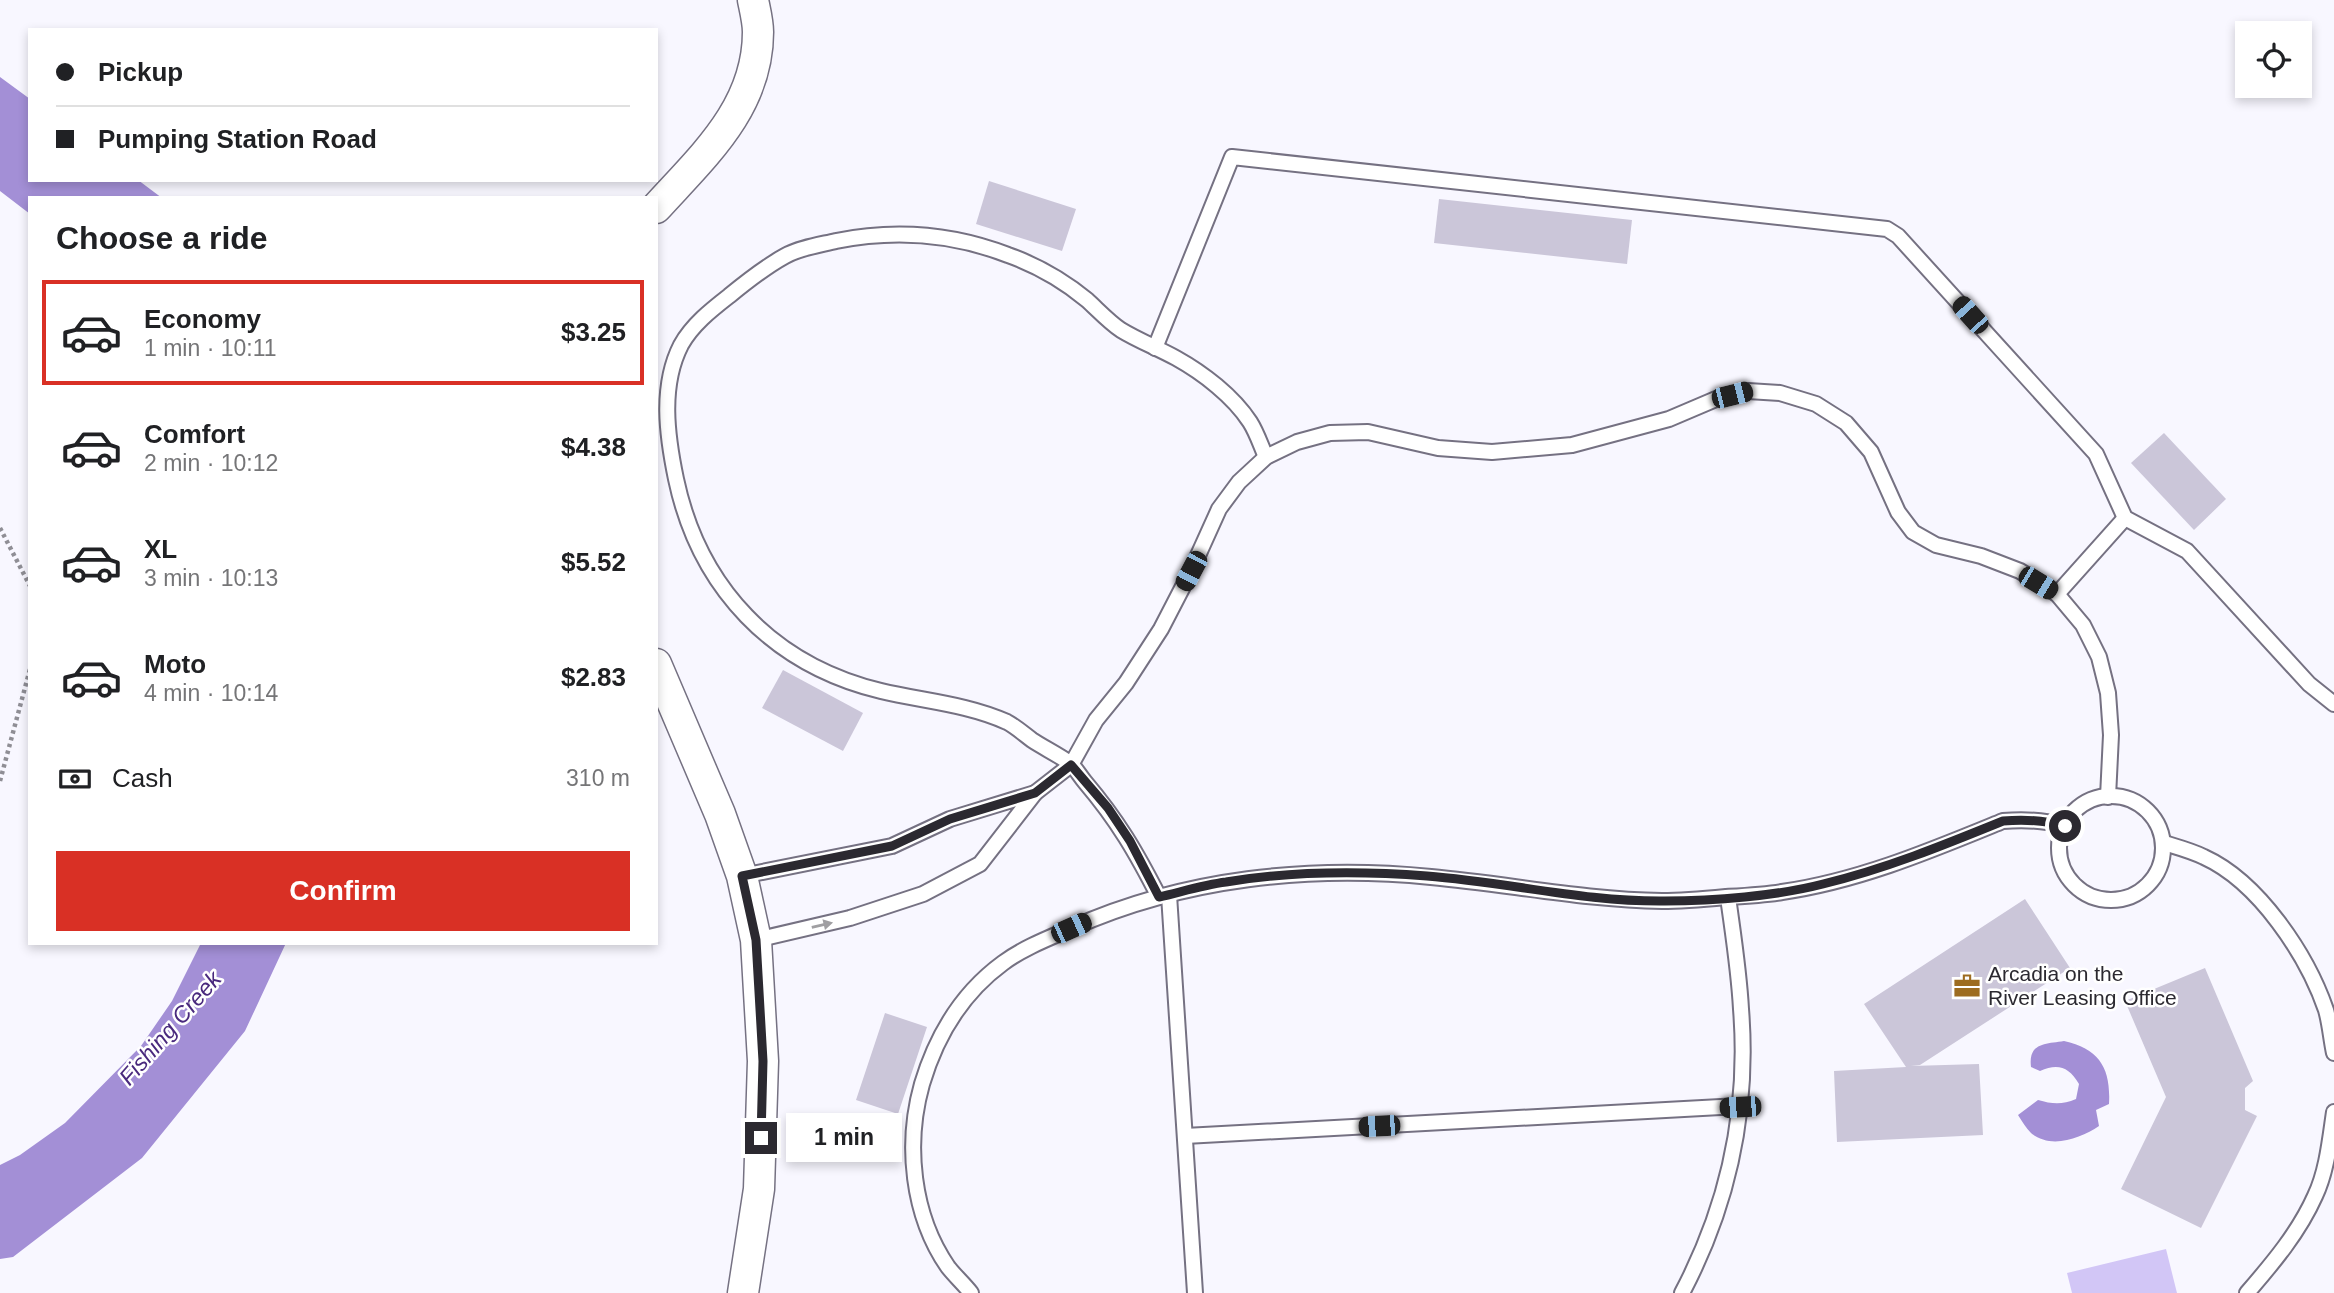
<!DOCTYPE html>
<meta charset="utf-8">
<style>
:root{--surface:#fff;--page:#f6f6f6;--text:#202124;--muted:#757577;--line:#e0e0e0;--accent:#d93025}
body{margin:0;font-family:Arial,sans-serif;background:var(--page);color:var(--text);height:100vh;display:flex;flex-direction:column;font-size:26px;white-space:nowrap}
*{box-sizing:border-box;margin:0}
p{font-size:23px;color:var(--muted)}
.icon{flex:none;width:38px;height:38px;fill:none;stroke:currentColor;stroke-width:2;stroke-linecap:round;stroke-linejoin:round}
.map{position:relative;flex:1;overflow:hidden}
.sheet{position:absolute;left:28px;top:196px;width:630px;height:749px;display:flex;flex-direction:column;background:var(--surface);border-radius:0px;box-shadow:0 4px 10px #0003}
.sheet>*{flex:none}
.top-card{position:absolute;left:28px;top:28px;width:630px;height:154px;border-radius:0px;box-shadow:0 4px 10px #0003;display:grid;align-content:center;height:154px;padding:0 28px;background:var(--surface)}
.controls{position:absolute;left:2235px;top:21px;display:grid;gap:14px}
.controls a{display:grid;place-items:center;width:77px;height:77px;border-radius:0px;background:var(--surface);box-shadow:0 4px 10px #0003;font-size:35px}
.end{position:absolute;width:32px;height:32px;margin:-16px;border:9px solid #2b2930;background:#fff;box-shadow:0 0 0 4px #fff}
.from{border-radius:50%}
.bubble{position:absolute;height:49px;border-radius:0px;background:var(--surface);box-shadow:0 4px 10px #0003;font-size:23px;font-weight:600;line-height:49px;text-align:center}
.car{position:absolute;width:21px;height:42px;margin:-21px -10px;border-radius:9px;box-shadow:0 0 5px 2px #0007;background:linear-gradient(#222 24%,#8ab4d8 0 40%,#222 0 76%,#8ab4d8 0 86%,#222 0)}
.top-card b{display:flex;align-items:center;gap:24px;height:66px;font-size:26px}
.top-card b+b{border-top:2px solid var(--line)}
.top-card i{width:18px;height:18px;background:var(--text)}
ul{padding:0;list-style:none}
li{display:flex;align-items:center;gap:21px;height:105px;margin:0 14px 10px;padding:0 14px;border:4px solid transparent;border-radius:0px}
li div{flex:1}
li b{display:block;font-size:26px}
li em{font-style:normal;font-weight:600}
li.current{border-color:var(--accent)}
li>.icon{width:63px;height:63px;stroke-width:1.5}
h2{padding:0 28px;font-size:32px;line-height:84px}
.pay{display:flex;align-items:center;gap:18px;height:77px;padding:0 28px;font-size:26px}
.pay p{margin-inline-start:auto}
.cta{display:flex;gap:14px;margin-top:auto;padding:14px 28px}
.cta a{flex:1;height:80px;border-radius:0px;background:var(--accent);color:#fff;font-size:28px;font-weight:600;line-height:80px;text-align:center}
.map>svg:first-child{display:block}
</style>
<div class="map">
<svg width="2334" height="1293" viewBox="0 0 2334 1293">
<rect width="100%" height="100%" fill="#f8f7ff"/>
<!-- green -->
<polygon fill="#d2c6f6" points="2166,1249 2177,1293 2072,1293 2067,1273"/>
<!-- water -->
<g fill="#a38fd6">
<polygon points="0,77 30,99 30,180 138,180 162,198 30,198 30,214 0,191"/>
<polygon points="201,943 286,943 245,1031 142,1158 13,1257 0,1259 0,1165 20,1155 65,1123 141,1046 172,1001"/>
<path d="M2064 1041C2100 1049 2111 1069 2109 1104L2096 1110 2099 1126C2081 1138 2051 1150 2031 1133 2026 1128 2022 1121 2018 1115L2038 1100C2052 1104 2062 1105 2076 1099L2079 1084C2069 1067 2058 1063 2040 1071L2031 1067C2028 1043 2045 1044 2064 1041Z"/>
</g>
<!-- building -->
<g fill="#cbc6d9">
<polygon points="989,181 1076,209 1062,251 976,224"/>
<polygon points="1439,199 1632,220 1627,264 1434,243"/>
<polygon points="2164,433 2226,499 2194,530 2131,463"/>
<polygon points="783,670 863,713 843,751 762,708"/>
<polygon points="2025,899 2070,968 1920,1065 1911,1066 1979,1064 1983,1135 1837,1142 1834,1071 1906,1067 1864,1004"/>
<polygon points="2205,968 2253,1081 2245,1088 2245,1110 2257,1116 2201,1228 2121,1189 2166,1097 2125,1001"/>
<polygon points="885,1013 927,1027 898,1114 856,1100"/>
</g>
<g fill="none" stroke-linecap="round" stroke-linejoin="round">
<!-- service casing -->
<g stroke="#757182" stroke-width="18">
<g id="service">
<polyline points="1155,348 1232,157 1887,229 1898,236 2096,454 2125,518 2187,551 2309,684 2334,704"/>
<polyline points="2057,594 2125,518"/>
<polyline points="1035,793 1071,765 1096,720 1126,683 1161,629 1191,571 1219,509 1239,482 1266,457 1297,442 1330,433 1368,432 1438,448 1492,452 1572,445 1669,419 1716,399 1748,391 1780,393 1816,404 1846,423 1871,452 1898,512 1913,532 1936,545 1981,556 2020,571 2057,594 2083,625 2099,657 2108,693 2111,735 2108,797"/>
<circle cx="2111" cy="848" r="52"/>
<path d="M2164 843C2177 847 2192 851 2204 857 2259 882 2307 955 2326 1010 2330 1024 2331 1039 2334 1053"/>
<polyline points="742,876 892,846 950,819 1035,793 980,864 923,894 850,918 756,940"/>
<polyline points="1169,895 1195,1293"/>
<path d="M1159 897C1136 852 1118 821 1085 782 1080 776 1076 769 1071 764 1059 755 1044 748 1032 740 1024 734 1016 727 1007 722 967 704 923 701 881 691 773 665 699 588 676 479 667 436 660 386 681 345 692 325 711 310 729 296 746 282 765 267 785 256 799 248 819 245 836 241 895 229 951 233 1008 255 1036 265 1064 281 1087 300 1098 310 1109 322 1121 330 1139 341 1158 348 1176 358 1203 373 1233 396 1250 422 1257 433 1261 446 1266 457"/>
<polyline points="1185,1136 1739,1106"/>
<path d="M971 1293C964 1284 955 1276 948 1267 912 1215 905 1144 922 1084 936 1037 962 993 1003 963 1023 948 1049 938 1072 928 1184 878 1309 865 1431 877 1508 884 1585 900 1662 901 1683 901 1705 899 1726 897 1744 896 1764 895 1782 892 1859 881 1932 850 2003 821 2026 819 2044 820 2065 826"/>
<path d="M1682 1293C1729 1204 1749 1110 1741 1009 1739 971 1733 934 1728 897"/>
<path d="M2247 1293C2273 1263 2299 1232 2315 1196 2327 1171 2330 1139 2334 1112"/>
</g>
</g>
<!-- minor casing -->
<g stroke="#757182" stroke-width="33">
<g id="minor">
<path d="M656 208C703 156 758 108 758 32 758 22 755 10 753 0"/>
<polyline points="656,664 720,814 742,876 756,940 763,1061 759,1189 743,1293"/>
</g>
</g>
<!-- path -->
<g stroke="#8f8e95" stroke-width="4.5" stroke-dasharray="3.5 3.5" stroke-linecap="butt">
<polyline points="0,528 30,586"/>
<polyline points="0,781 30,669"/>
</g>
<!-- service -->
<use href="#service" stroke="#fff" stroke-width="14"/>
<!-- minor -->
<use href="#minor" stroke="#fff" stroke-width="30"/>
</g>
<!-- one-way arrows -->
<defs><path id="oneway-solid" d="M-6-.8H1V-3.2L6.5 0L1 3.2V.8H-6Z" transform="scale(1.75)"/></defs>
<use fill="#a09fa2" href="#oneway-solid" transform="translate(822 925) rotate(-13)"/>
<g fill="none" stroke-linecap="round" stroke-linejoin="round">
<!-- route -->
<path stroke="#2b2930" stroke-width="9" d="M761 1138 763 1061 756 940 742 876 892 846 950 819 1035 793 1071 765 1108 808 1130 841 1159 897C1181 892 1203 885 1226 882 1292 871 1361 871 1427 876 1507 882 1585 902 1665 901 1713 901 1777 896 1823 884 1885 869 1944 845 2003 821 2026 819 2044 820 2065 826"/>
</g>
<!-- icons -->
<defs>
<g id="office-bare" transform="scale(2.1)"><path d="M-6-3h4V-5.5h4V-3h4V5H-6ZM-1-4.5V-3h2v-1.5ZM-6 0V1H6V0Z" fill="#9d6c20" stroke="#fff" stroke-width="2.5" paint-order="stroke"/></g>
</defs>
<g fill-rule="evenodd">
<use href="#office-bare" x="1967" y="986"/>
</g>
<g text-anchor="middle" stroke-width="5" stroke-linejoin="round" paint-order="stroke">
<!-- poi labels -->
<g font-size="21" fill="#2b2930" stroke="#fff" text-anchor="start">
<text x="1988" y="981">Arcadia on the<tspan x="1988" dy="24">River Leasing Office</tspan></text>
</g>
<!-- water labels -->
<g font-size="23" font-style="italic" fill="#49297d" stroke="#fff">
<text transform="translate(170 1028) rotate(-49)" y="8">Fishing Creek</text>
</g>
</g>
</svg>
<div class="controls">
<a><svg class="icon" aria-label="locate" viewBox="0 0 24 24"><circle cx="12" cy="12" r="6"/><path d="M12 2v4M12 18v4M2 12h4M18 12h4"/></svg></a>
</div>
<i class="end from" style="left:2065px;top:826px"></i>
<i class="end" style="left:761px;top:1138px"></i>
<div class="bubble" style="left:786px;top:1113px;width:116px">1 min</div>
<i class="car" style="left:1970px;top:315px;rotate:318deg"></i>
<i class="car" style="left:1732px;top:395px;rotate:76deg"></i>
<i class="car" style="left:1191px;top:571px;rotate:208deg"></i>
<i class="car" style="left:2038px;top:583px;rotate:121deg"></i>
<i class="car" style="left:1071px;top:928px;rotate:66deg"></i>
<i class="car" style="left:1740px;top:1107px;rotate:267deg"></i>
<i class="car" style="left:1379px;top:1126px;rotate:267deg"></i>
<div class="top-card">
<b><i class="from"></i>Pickup</b>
<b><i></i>Pumping Station Road</b>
</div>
<section class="sheet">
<h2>Choose a ride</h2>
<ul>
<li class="current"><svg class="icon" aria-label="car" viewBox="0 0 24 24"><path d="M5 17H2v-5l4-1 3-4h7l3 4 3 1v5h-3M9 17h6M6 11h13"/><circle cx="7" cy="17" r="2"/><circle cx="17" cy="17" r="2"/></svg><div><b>Economy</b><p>1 min · 10:11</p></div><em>$3.25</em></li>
<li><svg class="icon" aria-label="car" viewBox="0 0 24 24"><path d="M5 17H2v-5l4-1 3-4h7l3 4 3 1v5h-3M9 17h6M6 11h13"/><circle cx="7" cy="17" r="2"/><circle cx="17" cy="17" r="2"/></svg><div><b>Comfort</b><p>2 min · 10:12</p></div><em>$4.38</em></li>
<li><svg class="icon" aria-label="car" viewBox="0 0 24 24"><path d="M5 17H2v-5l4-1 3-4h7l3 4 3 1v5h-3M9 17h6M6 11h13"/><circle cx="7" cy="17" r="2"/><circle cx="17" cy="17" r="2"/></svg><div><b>XL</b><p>3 min · 10:13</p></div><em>$5.52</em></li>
<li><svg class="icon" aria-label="car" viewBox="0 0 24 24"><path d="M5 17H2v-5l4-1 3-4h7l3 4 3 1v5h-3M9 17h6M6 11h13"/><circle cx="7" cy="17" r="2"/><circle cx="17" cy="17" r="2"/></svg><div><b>Moto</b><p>4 min · 10:14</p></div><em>$2.83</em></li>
</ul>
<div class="pay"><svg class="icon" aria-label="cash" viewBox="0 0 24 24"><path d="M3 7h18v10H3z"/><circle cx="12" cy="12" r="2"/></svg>Cash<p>310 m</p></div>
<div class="cta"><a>Confirm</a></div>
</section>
</div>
